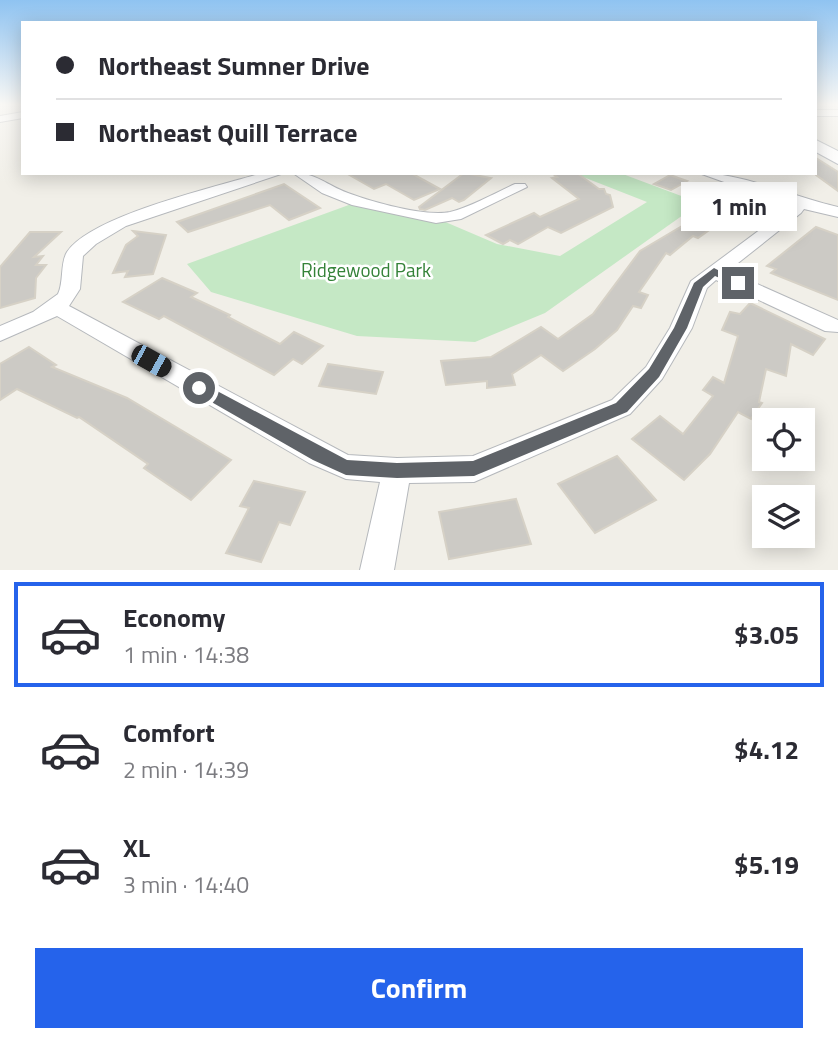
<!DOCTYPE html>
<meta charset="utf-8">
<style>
:root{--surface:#fff;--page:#f2f2f3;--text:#2b2b33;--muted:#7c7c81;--line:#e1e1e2;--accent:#2563eb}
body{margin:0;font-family:"Titillium Web",sans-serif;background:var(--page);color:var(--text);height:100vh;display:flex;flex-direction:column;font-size:26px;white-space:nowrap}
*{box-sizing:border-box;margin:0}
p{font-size:23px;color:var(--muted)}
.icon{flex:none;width:38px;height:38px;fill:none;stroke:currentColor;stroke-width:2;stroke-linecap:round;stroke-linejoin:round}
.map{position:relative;height:570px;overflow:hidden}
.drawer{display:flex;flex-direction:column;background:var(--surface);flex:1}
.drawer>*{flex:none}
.guide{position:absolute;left:21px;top:21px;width:796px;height:154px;border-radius:0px;box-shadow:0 4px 18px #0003;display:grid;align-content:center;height:154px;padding:0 35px;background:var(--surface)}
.buttons{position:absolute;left:752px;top:408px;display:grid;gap:14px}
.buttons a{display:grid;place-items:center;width:63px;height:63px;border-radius:0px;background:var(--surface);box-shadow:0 4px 18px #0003;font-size:35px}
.end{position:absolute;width:32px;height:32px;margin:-16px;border:9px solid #5f6368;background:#fff;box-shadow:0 0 0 4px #fff}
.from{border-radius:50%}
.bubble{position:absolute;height:49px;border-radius:0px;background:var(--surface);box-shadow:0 4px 18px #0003;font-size:23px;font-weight:700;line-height:49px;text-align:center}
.car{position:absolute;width:21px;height:42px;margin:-21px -10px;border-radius:9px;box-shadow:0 0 5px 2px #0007;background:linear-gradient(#222 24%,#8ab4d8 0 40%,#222 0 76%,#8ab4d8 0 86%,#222 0)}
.guide b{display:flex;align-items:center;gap:24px;height:66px;font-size:26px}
.guide b+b{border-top:2px solid var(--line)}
.guide i{width:18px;height:18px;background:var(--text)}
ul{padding:12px 0 0;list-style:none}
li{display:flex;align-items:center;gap:21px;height:105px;margin:0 14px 10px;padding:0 21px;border:4px solid transparent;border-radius:0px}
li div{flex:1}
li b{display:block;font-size:26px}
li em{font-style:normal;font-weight:700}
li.current{border-color:var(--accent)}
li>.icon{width:63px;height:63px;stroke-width:1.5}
.button{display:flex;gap:14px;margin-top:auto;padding:14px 35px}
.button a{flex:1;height:80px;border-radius:0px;background:var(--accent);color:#fff;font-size:28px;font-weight:700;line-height:80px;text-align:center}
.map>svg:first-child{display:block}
</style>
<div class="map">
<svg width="838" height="570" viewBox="0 0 838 570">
<rect width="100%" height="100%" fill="#f1efe8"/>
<!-- green -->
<polygon fill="#c5e8c5" points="573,173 620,173 700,203 545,313 475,342 357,336 211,292 187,264 357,202 436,218 497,244 560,256 647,202"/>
<!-- building -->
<g fill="#cccac5" stroke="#d6d1c6" stroke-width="2">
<polygon points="816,158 838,172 838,191 816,175"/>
<polygon points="346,173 411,173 440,189 414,200 386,184 374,189"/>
<polygon points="464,173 491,178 464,200 459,202 452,198 425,210 420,209 419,207"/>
<polygon points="552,173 577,173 599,189 604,189 606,194 610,195 613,207 561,233 548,227 518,244 510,240 503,244 486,235 534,213 540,217 579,199 552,178 557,177"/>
<polygon points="670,175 687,181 671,190 654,184"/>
<polygon points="284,184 320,208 289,220 270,205 188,232 177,222"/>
<polygon points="721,192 748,202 698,238 693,236 670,255 666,253 639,292 648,295 641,308 633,306 617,330 595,349 563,371 541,355 512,374 515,385 487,388 487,381 446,385 441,361 491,357 541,327 558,339 593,314 640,251 714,207 706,204"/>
<polygon points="816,227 838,235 838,300 771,273 776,269 767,266"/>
<polygon points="133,231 166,235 153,274 125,277 128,271 113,273 126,245 138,236"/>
<polygon points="30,232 61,232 34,257 43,256 36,265 46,265 36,278 35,298 0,308 0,267"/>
<polygon points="162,278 197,293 191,297 230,315 228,317 280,344 294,332 323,346 302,364 293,359 274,375 164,316 159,319 123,302"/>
<polygon points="750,303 825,339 813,355 791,344 786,376 766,369 759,402 762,403 751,419 738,412 710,454 684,480 632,439 660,416 683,434 713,396 703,390 713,377 724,383 738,336 722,330 730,312 740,314"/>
<polygon points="29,347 56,365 52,367 127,398 231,460 191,500 144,468 148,464 79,417 77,418 17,389 0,400 0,364"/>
<polygon points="328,364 383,372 376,394 319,386"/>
<polygon points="617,456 656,500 595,533 558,484"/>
<polygon points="254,481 305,492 290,525 279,522 261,562 226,553 249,508 240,506"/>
<polygon points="516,499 531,544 449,559 439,512"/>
</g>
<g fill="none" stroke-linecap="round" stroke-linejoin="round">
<!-- street casing -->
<g stroke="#b5b8bc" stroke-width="2">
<g id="street">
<rect x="816" y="110" width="22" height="6"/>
<polygon points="23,112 23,118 0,122 0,116"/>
<path d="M262 173H284L126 226 96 244 83 256 80 289 69 306 348 455 397 458 473 456 612 400 646 367 670 328 691 281 788 209V205L699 173C742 173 794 197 838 207V217L804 209 801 213 728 271 838 320V332L825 331 716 280 707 288 692 328 662 379 630 414 474 482 409 483 394 570H360L380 482 346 479 309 463 57 316 0 341V326L33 312 58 294C64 282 60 263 67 252 92 215 217 187 262 173Z"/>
<path d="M293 173C317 173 326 185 348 193 372 202 425 217 450 212 471 207 495 193 515 184H525L527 187 461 219 436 223 352 205 322 193Z"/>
</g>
</g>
<!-- secondary casing -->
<g stroke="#b6babf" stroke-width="2">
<polygon id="secondary" points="816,140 838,151 838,164 816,152"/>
</g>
<!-- street -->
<use href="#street" fill="#fff" fill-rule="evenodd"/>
<!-- secondary -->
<use href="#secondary" fill="#fff" fill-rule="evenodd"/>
</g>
<!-- sky -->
<linearGradient id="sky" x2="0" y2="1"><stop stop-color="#8fc3f1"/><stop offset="0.57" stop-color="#f9f8f5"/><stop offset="1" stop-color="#f9f8f5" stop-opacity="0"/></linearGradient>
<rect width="838" height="183" fill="url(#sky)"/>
<!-- route -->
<polygon fill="#5f6368" points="714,268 743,283 738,286 715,276 703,287 687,328 659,377 627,412 474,476 397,478 346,475 313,460 194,392 192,388 199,382 204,384 347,460 397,463 473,461 616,403 649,369 674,328 694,283"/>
<g text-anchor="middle" stroke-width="5" stroke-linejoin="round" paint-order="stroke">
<!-- park labels -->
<g font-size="19" fill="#348238" stroke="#fff">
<text x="366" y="277">Ridgewood Park</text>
</g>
</g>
</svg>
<div class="buttons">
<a><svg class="icon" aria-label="locate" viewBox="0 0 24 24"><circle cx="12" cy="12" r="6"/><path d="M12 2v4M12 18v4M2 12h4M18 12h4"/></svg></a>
<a><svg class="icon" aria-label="layers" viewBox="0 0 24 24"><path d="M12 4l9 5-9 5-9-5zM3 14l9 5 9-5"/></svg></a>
</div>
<i class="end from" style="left:199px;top:388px"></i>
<i class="end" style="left:738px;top:283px"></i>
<div class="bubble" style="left:681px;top:182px;width:116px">1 min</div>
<i class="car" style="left:151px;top:361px;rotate:119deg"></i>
<div class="guide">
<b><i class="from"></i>Northeast Sumner Drive</b>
<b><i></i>Northeast Quill Terrace</b>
</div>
</div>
<section class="drawer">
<ul>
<li class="current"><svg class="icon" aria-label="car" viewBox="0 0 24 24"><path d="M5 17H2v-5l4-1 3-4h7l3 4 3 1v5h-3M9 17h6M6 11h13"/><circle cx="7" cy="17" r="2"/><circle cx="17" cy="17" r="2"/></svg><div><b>Economy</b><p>1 min · 14:38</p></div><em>$3.05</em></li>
<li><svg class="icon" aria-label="car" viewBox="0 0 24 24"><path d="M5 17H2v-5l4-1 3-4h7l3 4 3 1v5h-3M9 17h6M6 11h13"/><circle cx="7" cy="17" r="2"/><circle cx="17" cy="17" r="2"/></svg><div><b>Comfort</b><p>2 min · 14:39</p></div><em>$4.12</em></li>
<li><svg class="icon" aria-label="car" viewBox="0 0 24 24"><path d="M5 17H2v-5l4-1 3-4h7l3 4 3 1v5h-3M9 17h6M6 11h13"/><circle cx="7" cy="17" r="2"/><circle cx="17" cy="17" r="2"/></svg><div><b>XL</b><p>3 min · 14:40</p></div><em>$5.19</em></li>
</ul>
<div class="button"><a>Confirm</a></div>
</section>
